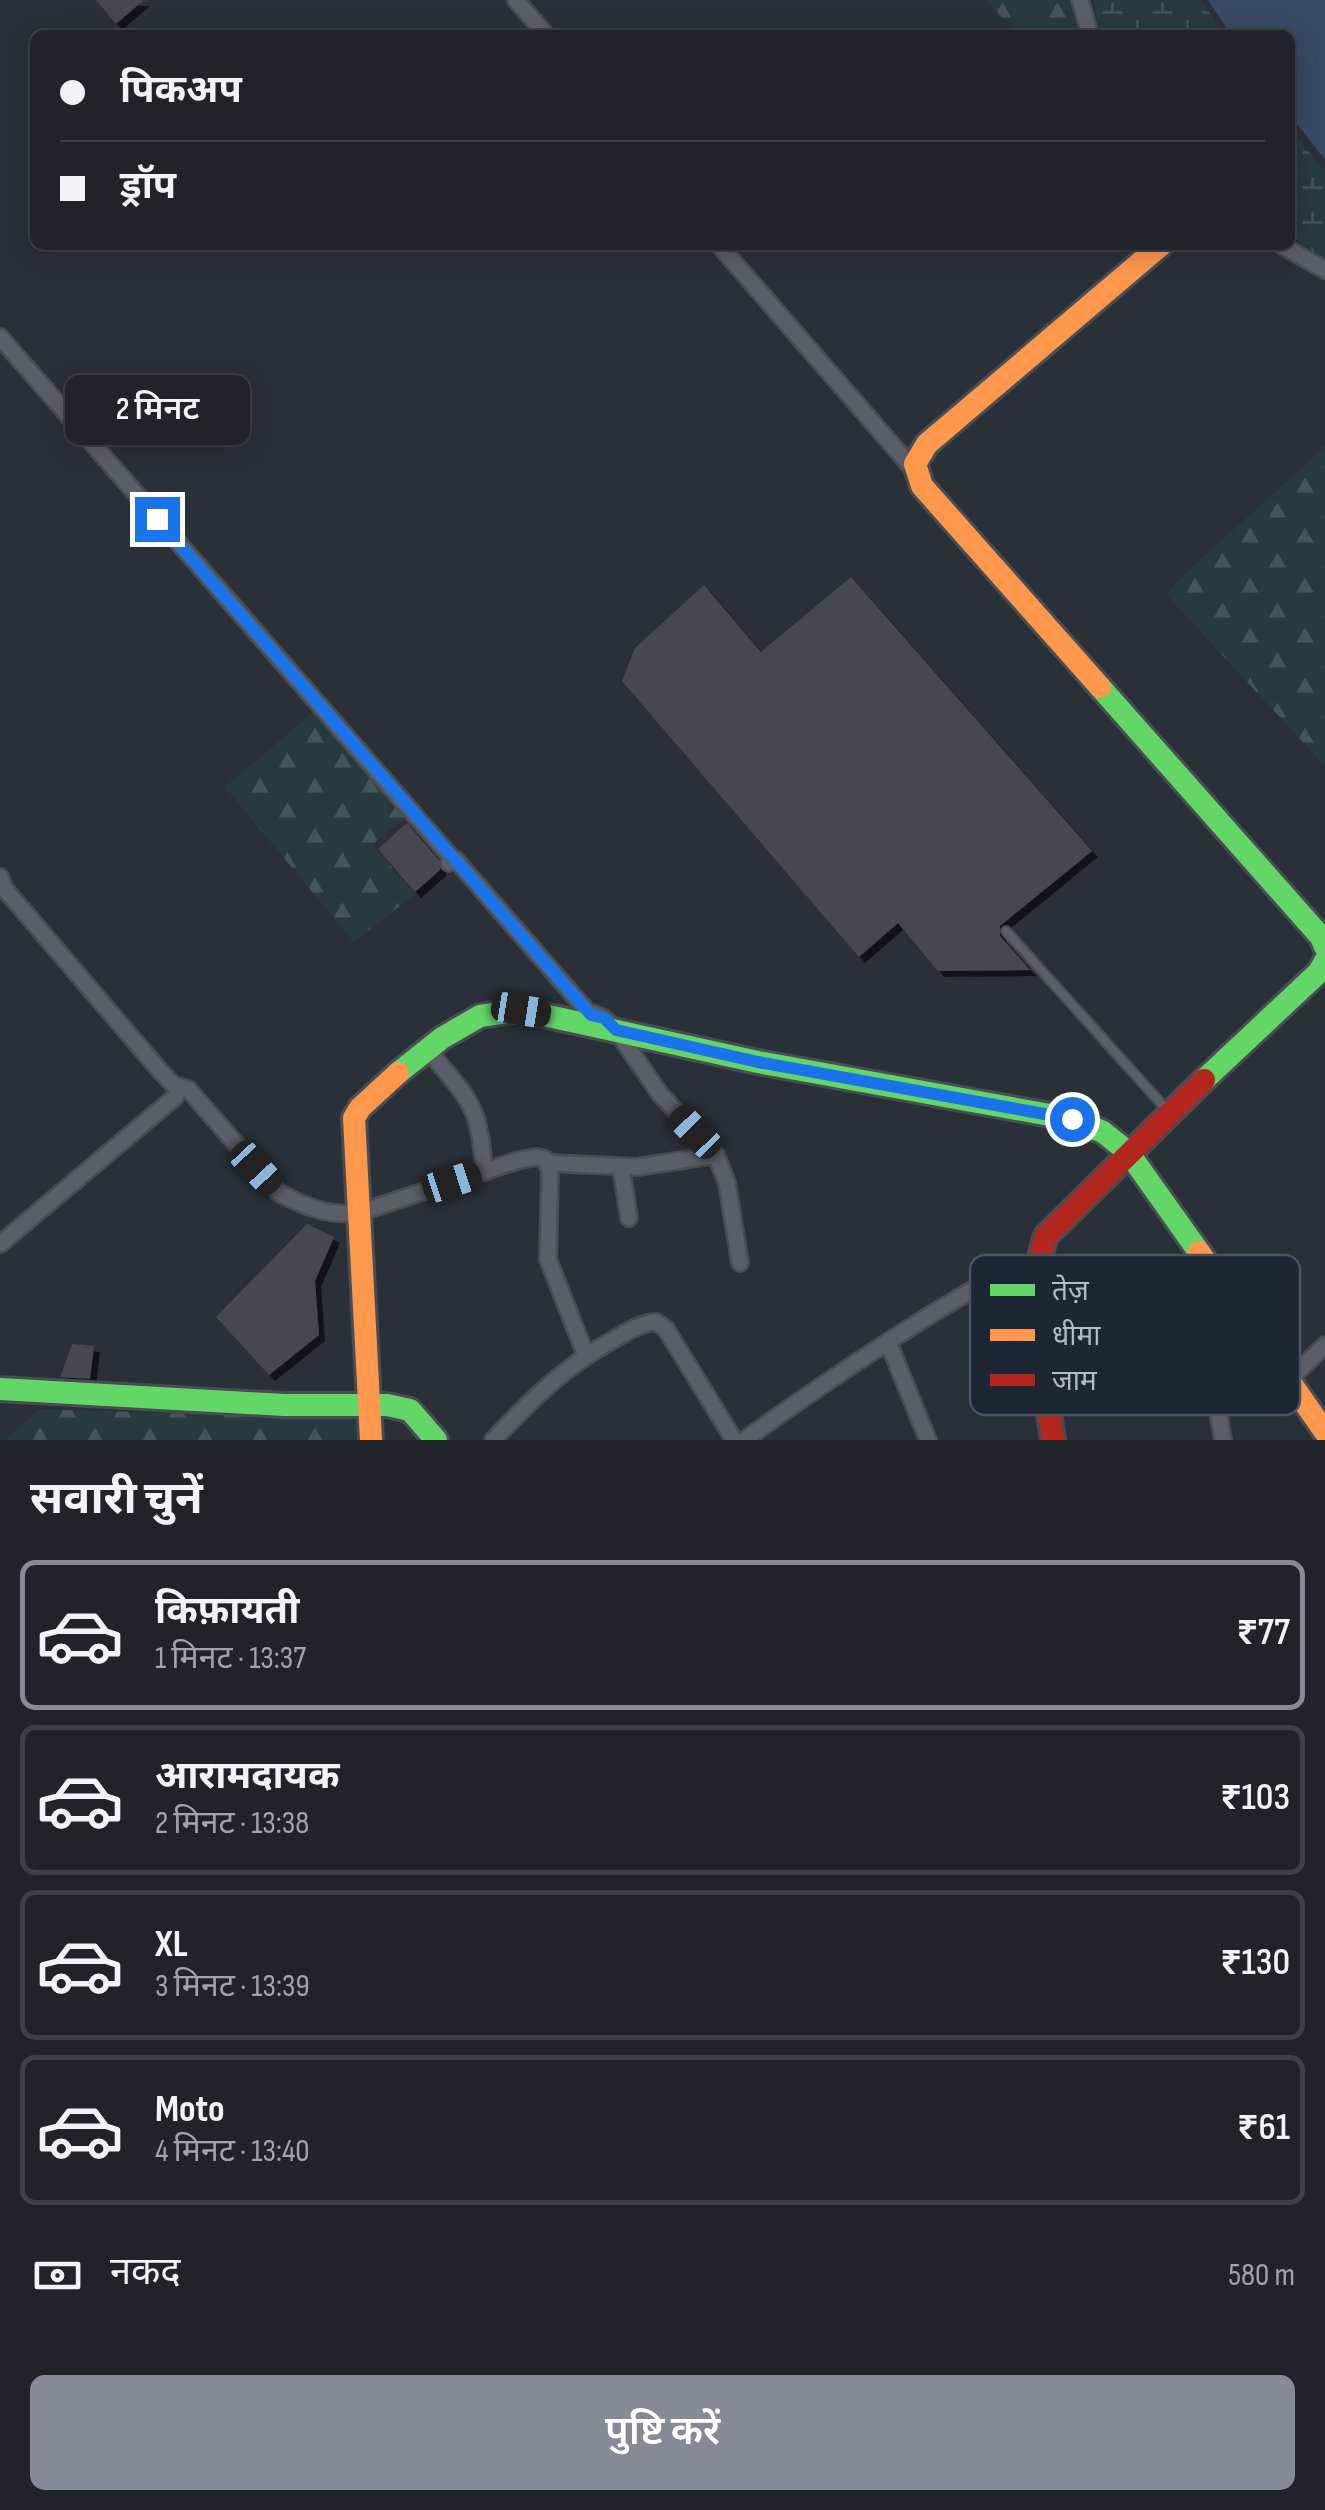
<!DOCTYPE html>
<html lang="hi">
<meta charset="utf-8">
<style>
:root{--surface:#20242a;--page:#282c32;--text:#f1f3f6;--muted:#a2a4a8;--line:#3d4147;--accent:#848b96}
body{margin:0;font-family:"Sofia Sans Condensed","Noto Sans Devanagari",sans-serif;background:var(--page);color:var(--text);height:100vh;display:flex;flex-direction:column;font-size:38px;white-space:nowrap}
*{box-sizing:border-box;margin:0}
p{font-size:32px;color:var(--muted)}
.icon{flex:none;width:55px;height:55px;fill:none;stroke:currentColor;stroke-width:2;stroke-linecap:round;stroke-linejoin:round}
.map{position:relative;height:1440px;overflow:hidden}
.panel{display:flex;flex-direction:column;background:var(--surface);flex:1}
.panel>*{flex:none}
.banner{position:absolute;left:30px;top:30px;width:1265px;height:220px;border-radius:15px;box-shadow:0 5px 25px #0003,0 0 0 2px var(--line);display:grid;align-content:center;height:220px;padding:0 30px;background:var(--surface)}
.end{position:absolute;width:45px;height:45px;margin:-22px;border:12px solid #1a73e8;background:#fff;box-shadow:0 0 0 5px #fff}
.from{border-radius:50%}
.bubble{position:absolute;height:70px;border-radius:15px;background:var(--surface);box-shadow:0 5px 25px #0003,0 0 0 2px var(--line);font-size:32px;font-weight:600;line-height:70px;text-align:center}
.car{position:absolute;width:30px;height:60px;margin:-30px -15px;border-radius:12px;box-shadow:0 0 8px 2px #0007;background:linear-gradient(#222 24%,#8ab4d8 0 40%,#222 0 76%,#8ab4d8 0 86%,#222 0)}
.banner b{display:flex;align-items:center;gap:35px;height:95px;font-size:38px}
.banner b+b{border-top:2px solid var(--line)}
.banner i{width:25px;height:25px;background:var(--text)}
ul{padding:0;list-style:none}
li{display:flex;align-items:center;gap:30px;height:150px;margin:0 20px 15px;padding:0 10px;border:5px solid var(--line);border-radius:15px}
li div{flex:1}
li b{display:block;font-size:38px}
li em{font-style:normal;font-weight:600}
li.current{border-color:var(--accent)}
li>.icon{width:90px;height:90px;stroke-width:1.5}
h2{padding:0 30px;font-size:45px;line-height:120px}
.pay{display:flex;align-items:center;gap:25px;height:110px;padding:0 30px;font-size:38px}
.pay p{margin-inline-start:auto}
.action{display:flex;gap:20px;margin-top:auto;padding:20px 30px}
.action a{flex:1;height:115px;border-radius:15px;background:var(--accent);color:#fff;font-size:40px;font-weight:600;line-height:115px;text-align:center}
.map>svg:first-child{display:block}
</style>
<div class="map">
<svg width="1325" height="1440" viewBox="0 0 1325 1440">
<defs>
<pattern id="forest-firs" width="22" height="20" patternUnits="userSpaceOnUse" patternTransform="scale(2.5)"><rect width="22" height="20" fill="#273a3e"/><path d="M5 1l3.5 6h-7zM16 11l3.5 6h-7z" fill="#445559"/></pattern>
<pattern id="wetland-marsh" width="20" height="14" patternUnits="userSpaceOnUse" patternTransform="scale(2.5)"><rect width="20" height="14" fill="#273a3e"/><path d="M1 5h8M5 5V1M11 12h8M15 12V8" fill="none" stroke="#445559"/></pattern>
<filter id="shadow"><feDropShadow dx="6" dy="6" stdDeviation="0" flood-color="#0009"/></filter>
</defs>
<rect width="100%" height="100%" fill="#2a3038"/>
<!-- forest -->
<g fill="url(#forest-firs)">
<polygon points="986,0 1069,0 1078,35 1018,35"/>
<path d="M1325 445V766L1166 594C1216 541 1274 497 1325 445Z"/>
<polygon points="316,710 407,816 372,845 415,894 354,942 225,787"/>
<polygon points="39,1409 355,1419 357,1440 6,1440"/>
</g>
<!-- wetland -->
<g fill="url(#wetland-marsh)">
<polygon points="1093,0 1201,0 1224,35 1100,35"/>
<polygon points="1290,127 1325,173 1325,261 1290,234"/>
</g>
<!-- water -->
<polygon fill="#384963" points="1208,0 1325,0 1325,160 1290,115 1290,35 1231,35"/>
<!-- building -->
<g fill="#444950" filter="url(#shadow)">
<polygon points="96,0 144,0 116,24"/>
<polygon points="851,577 1092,851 1000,926 1000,936 1030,970 938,971 898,923 859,957 622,681 635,648 704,585 761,652"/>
<polygon points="407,823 439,860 440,870 415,892 378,849"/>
<polygon points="307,1224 334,1237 315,1281 319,1335 269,1375 216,1317"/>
<polygon points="72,1344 94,1346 90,1379 60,1377"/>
</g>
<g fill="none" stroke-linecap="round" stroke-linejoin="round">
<!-- lane casing -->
<g stroke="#484c53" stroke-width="12">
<polyline id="lane" points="1006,931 1167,1110"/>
</g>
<!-- street casing -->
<g stroke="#484c53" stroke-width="20">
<g id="street">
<polyline points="516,0 546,35"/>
<polyline points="1080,0 1090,35"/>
<polyline points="719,245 913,469"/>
<polyline points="1281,245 1325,270"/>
<polyline points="0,337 452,858"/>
<polyline points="449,863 452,858 456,860 587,1011 604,1018 616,1030 660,1094 716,1155 727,1183 740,1263"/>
<path d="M0 877 4 888 161 1072 174 1085 188 1089 278 1192C304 1207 329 1216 358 1213L516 1161 536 1157 545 1159 550 1170 548 1259 586 1356"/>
<path d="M428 1050C469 1100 480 1104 484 1172"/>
<polyline points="548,1163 637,1167 716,1155"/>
<polyline points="621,1167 629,1218"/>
<polyline points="0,1244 175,1097 180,1088"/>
<polyline points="889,1344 928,1440"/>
<polyline points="1042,1370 1150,1359 1171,1352 1178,1340 1194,1246"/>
<polyline points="1218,1410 1223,1440"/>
<path d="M493 1440C530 1401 565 1366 613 1340 627 1332 640 1323 656 1322L666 1329 734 1440"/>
<path d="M745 1440C784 1410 1000 1261 1036 1262 1060 1262 1157 1297 1181 1308 1210 1323 1221 1362 1247 1381L1256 1379 1279 1359 1292 1377 1325 1345"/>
</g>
</g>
<!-- fast casing -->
<g stroke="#484c53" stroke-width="28">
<g id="fast">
<polyline points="1100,687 1321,937 1325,947"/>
<polyline points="398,1073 442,1038 480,1016 521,1010 758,1062 1072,1119 1103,1132 1128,1152 1199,1252"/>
<polyline points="1204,1080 1319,972 1325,961"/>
<polyline points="0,1389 284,1405 387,1405 410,1410 436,1440"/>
</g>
</g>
<!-- slow casing -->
<g stroke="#484c53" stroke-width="28">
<g id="slow">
<polyline points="1100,687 922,486 915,464 927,444 1161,245"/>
<polyline points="1199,1252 1325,1432"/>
<polyline points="371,1440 354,1118 360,1108 398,1073"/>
</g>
</g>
<!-- jam casing -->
<g stroke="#484c53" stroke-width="28">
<path id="jam" d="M1053 1440C1044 1373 1023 1302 1046 1236L1204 1080"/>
</g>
<!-- lane -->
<use href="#lane" stroke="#5a5e66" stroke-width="8"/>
<!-- street -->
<use href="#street" stroke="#5a5e66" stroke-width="15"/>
<!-- fast -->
<use href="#fast" stroke="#63d668" stroke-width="22"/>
<!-- slow -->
<use href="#slow" stroke="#ff974d" stroke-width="22"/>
<!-- jam -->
<use href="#jam" stroke="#b3261e" stroke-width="22"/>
</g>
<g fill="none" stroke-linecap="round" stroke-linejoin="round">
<!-- route -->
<polyline stroke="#1a73e8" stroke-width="12" points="157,519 591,1015 604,1018 616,1030 758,1062 1072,1119"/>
</g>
<!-- legend -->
<rect x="970" y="1255" width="330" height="160" rx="15" fill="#1d2633" stroke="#4a5360" stroke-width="2.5"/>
<rect x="990" y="1284" width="45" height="12" fill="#63d668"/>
<rect x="990" y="1329" width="45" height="12" fill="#ff974d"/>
<rect x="990" y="1374" width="45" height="12" fill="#b3261e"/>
<g font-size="28" fill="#b4bcc9">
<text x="1052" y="1300">तेज़</text>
<text x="1052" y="1345">धीमा</text>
<text x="1052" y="1390">जाम</text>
</g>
</svg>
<i class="end from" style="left:1072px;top:1119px"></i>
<i class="end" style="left:157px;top:519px"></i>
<div class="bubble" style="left:65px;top:375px;width:185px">2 मिनट</div>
<i class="car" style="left:521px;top:1010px;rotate:99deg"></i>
<i class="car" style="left:695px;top:1132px;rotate:316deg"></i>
<i class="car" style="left:256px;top:1168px;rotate:137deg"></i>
<i class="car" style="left:452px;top:1182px;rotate:72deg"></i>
<div class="banner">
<b><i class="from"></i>पिकअप</b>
<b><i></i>ड्रॉप</b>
</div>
</div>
<section class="panel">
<h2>सवारी चुनें</h2>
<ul>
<li class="current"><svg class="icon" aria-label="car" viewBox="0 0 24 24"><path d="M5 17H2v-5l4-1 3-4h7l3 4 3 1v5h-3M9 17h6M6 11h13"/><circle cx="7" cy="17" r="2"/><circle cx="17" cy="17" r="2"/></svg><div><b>किफ़ायती</b><p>1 मिनट · 13:37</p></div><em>₹77</em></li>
<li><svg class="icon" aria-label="car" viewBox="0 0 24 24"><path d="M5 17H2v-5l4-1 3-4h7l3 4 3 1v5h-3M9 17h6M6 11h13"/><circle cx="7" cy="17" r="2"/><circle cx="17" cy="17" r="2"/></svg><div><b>आरामदायक</b><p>2 मिनट · 13:38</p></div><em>₹103</em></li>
<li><svg class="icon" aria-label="car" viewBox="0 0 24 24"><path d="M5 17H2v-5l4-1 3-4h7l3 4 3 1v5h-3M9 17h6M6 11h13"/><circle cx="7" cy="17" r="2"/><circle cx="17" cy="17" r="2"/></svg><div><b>XL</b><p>3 मिनट · 13:39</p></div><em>₹130</em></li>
<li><svg class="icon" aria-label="car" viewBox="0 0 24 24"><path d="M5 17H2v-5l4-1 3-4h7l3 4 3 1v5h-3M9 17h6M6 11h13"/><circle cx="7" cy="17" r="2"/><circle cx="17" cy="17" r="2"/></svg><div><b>Moto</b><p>4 मिनट · 13:40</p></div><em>₹61</em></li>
</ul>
<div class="pay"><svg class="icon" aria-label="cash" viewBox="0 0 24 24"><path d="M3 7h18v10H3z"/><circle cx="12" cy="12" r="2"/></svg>नकद<p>580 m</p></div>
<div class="action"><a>पुष्टि करें</a></div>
</section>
